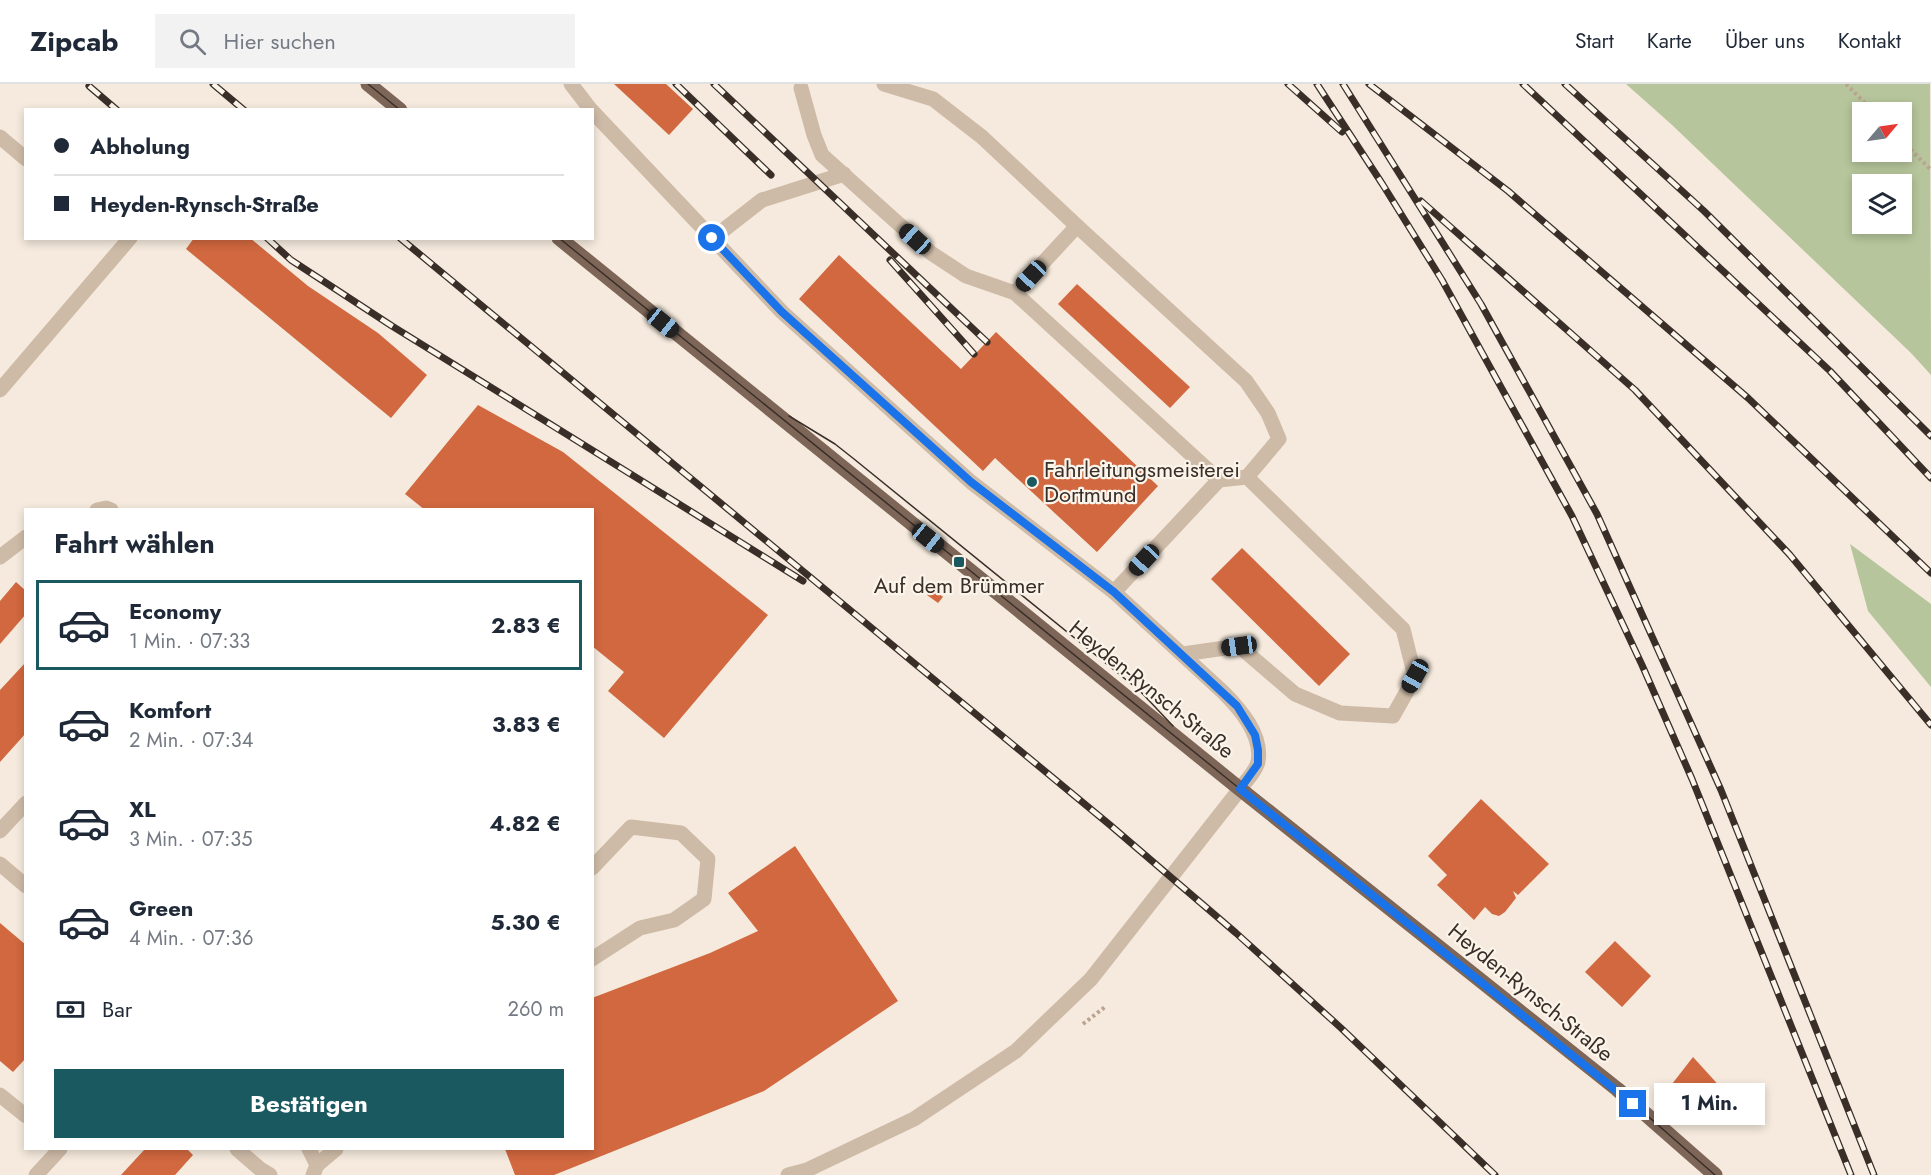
<!DOCTYPE html>
<html lang="de">
<meta charset="utf-8">
<style>
:root{--surface:#fff;--page:#f2f2f3;--text:#1f2937;--muted:#747a83;--line:#e0e1e3;--accent:#1a5960}
body{margin:0;font-family:Jost,sans-serif;background:var(--page);color:var(--text);height:100vh;display:flex;flex-direction:column;font-size:22px;white-space:nowrap}
*{box-sizing:border-box;margin:0}
p{font-size:20px;color:var(--muted)}
.icon{flex:none;width:33px;height:33px;fill:none;stroke:currentColor;stroke-width:2;stroke-linecap:round;stroke-linejoin:round}
.map{position:relative;flex:1;overflow:hidden}
.details{position:absolute;left:24px;top:424px;width:570px;height:642px;display:flex;flex-direction:column;background:var(--surface);border-radius:0px;box-shadow:0 3px 9px #0003}
.details>*{flex:none}
.guide{position:absolute;left:24px;top:24px;width:570px;height:132px;border-radius:0px;box-shadow:0 3px 9px #0003;display:grid;align-content:center;height:132px;padding:0 30px;background:var(--surface)}
.needle{width:39px;rotate:61deg}
.buttons{position:absolute;left:1852px;top:18px;display:grid;gap:12px}
.buttons a{display:grid;place-items:center;width:60px;height:60px;border-radius:0px;background:var(--surface);box-shadow:0 3px 9px #0003;font-size:30px}
.end{position:absolute;width:27px;height:27px;margin:-14px;border:8px solid #1a73e8;background:#fff;box-shadow:0 0 0 3px #fff}
.from{border-radius:50%}
.bubble{position:absolute;height:42px;border-radius:0px;background:var(--surface);box-shadow:0 3px 9px #0003;font-size:20px;font-weight:700;line-height:42px;text-align:center}
.car{position:absolute;width:18px;height:36px;margin:-18px -9px;border-radius:8px;box-shadow:0 0 4px 2px #0007;background:linear-gradient(#222 24%,#8ab4d8 0 40%,#222 0 76%,#8ab4d8 0 86%,#222 0)}
.guide b{display:flex;align-items:center;gap:21px;height:57px;font-size:22px}
.guide b+b{border-top:2px solid var(--line)}
.guide i{width:15px;height:15px;background:var(--text)}
ul{padding:0;list-style:none}
li{display:flex;align-items:center;gap:18px;height:90px;margin:0 12px 9px;padding:0 18px;border:3px solid transparent;border-radius:0px}
li div{flex:1}
li b{display:block;font-size:22px}
li em{font-style:normal;font-weight:700}
li.current{border-color:var(--accent)}
li>.icon{width:54px;height:54px;stroke-width:1.5}
h2{padding:0 30px;font-size:27px;line-height:72px}
.pay{display:flex;align-items:center;gap:15px;height:66px;padding:0 30px;font-size:22px}
.pay p{margin-inline-start:auto}
.button{display:flex;gap:12px;margin-top:auto;padding:12px 30px}
.button a{flex:1;height:69px;border-radius:0px;background:var(--accent);color:#fff;font-size:24px;font-weight:700;line-height:69px;text-align:center}
header{display:flex;align-items:center;gap:36px;box-sizing:border-box;height:84px;padding:0 30px;background:var(--surface);border-bottom:2px solid var(--line)}
header strong{font-size:28px}
nav{display:flex;gap:33px;margin-inline-start:auto;font-size:21px}
.search{width:420px;height:54px;background:var(--page);display:flex;align-items:center;gap:15px;box-sizing:border-box;padding:0 21px;border-radius:0px;color:var(--muted);font-size:22px}
.map>svg:first-child{display:block}
</style>
<header>
<strong>Zipcab</strong>
<div class="search"><svg class="icon" aria-label="search" viewBox="0 0 24 24"><circle cx="10" cy="10" r="6"/><path d="M15 15l6 6"/></svg>Hier suchen</div>
<nav><a>Start</a><a>Karte</a><a>Über uns</a><a>Kontakt</a></nav>
</header>
<div class="map">
<svg width="1931" height="1091" viewBox="0 0 1931 1091">
<rect width="100%" height="100%" fill="#f5eadd"/>
<!-- green -->
<g fill="#b6c59b" fill-rule="evenodd">
<path d="M1626 0H1930L1931 291 1911 269 1671 40ZM1863 28H1902V68H1863ZM1863 100H1902V140H1863Z"/>
<polygon points="1850,460 1931,520 1931,603 1868,527"/>
</g>
<!-- building -->
<g fill="#d1683f">
<polygon points="614,0 666,0 693,25 669,51"/>
<polygon points="194,154 250,154 308,202 378,249 427,291 391,334 186,165"/>
<polygon points="839,171 961,285 996,248 1158,402 1097,468 995,374 983,387 799,215"/>
<polygon points="1077,200 1190,303 1170,324 1058,220"/>
<polygon points="478,321 563,368 768,531 664,654 608,607 624,588 592,562 592,426 425,426 405,410"/>
<polygon points="1242,464 1350,570 1319,602 1211,495"/>
<polygon points="16,498 26,507 26,530 0,560 0,517"/>
<polygon points="932,504 943,513 938,519 927,511"/>
<polygon points="26,578 26,649 0,678 0,606"/>
<polygon points="1481,715 1549,780 1518,811 1513,807 1516,814 1505,828 1499,832 1492,830 1485,823 1474,836 1437,801 1447,791 1428,772"/>
<polygon points="795,762 898,917 764,1007 554,1091 515,1091 505,1065 592,1065 592,914 710,869 758,847 728,809"/>
<polygon points="0,839 26,861 26,974 13,988 0,977"/>
<polygon points="1615,857 1651,892 1622,923 1585,888"/>
<polygon points="1693,973 1724,1007 1704,1028 1672,1000"/>
<polygon points="145,1065 187,1065 193,1071 175,1091 121,1091"/>
</g>
<g fill="none" stroke-linecap="round" stroke-linejoin="round">
<!-- path -->
<g stroke="#baa491" stroke-width="4" stroke-dasharray="3 3" stroke-linecap="butt">
<polyline points="1846,0 1874,28"/>
<polyline points="1902,57 1931,86"/>
<polyline points="1083,940 1105,923"/>
</g>
<!-- minor -->
<g stroke="#cebba7" stroke-width="15">
<polyline points="571,0 591,26"/>
<polyline points="884,0 933,15 982,53 1077,142"/>
<polyline points="801,4 814,51 822,71 931,169 966,192 1015,209"/>
<path d="M592 27 782 228 971 398 1114 508 1223 608C1240 625 1263 651 1258 678 1256 687 1245 698 1240 705L1091 895 1016 967 914 1035 807 1086 788 1091"/>
<polyline points="0,53 26,75"/>
<polyline points="712,155 762,116 844,90"/>
<polyline points="0,306 130,154"/>
<polyline points="97,426 106,424 111,426"/>
<polyline points="0,473 26,453"/>
<polyline points="1114,508 1219,396 1247,393 1279,355 1268,329 1246,297 1077,142 1015,209 1219,396"/>
<polyline points="1183,570 1239,562 1295,610 1340,629 1393,632 1415,593 1403,545 1247,393"/>
<polyline points="0,747 26,719"/>
<polyline points="0,780 26,802"/>
<polyline points="592,784 631,743 681,749 708,775 704,815 674,836 640,844 592,875"/>
<polyline points="0,1011 26,1032"/>
<polyline points="237,1065 260,1085 270,1091"/>
<polyline points="309,1065 317,1081 313,1091"/>
<polyline points="317,1081 336,1065"/>
<polyline points="36,1091 60,1065"/>
</g>
<!-- major -->
<g stroke="#7d6658" stroke-width="15">
<polyline points="368,0 400,26"/>
<polyline points="559,154 1240,705 1617,1005 1715,1091"/>
</g>
<!-- tram -->
<g stroke="#3a2f28" stroke-width="1.5">
<polyline points="368,0 400,26"/>
<polyline points="559,154 1240,705 1617,1005 1715,1091"/>
<polyline points="789,332 835,360 854,375 1140,607 1173,642"/>
</g>
<!-- rail casing -->
<g stroke="#3a2f28" stroke-width="7">
<g id="rail">
<polyline points="213,0 244,26"/>
<polyline points="676,0 771,91"/>
<polyline points="714,0 987,258"/>
<polyline points="1288,0 1342,48"/>
<polyline points="1317,0 1383,101 1442,196 1572,432 1642,581 1692,695 1851,1091"/>
<polyline points="1343,0 1481,220 1597,430 1721,706 1874,1091"/>
<polyline points="1369,0 1508,107 1748,314 1931,489"/>
<polyline points="1523,0 1830,287 1931,394"/>
<polyline points="1565,0 1704,127 1931,352"/>
<polyline points="89,2 117,26"/>
<polyline points="1421,117 1635,306 1790,471 1931,641"/>
<polyline points="267,154 291,176 392,242 803,497"/>
<polyline points="400,154 1110,741 1236,849 1341,944 1495,1091"/>
<polyline points="890,176 974,270"/>
</g>
</g>
<!-- rail -->
<use href="#rail" stroke="#fbf4ea" stroke-width="4.5" stroke-dasharray="14" stroke-linecap="butt"/>
</g>
<g fill="none" stroke-linecap="round" stroke-linejoin="round">
<!-- route -->
<polyline stroke="#1a73e8" stroke-width="8" points="712,154 782,228 971,398 1114,508 1237,622 1255,651 1258,666 1258,680 1240,705 1633,1020"/>
</g>
<!-- markers -->
<g fill="#1a5960" stroke="#fbf4ea" stroke-width="2">
<circle cx="1032" cy="398" r="6"/>
<rect x="953" y="472" width="12" height="12" rx="3"/>
</g>
<g text-anchor="middle" stroke-width="4.5" stroke-linejoin="round" paint-order="stroke">
<!-- poi labels -->
<g font-size="22" fill="#3a2f28" stroke="#fbf4ea" text-anchor="start">
<text x="1044" y="393">Fahrleitungsmeisterei<tspan x="1044" dy="25">Dortmund</tspan></text>
<text x="959" y="509" text-anchor="middle">Auf dem Brümmer</text>
</g>
<!-- street labels -->
<g font-size="22" fill="#3a2f28" stroke="#fbf4ea">
<text transform="translate(1152 605) rotate(39)" y="8">Heyden-Rynsch-Straße</text>
<text transform="translate(1531 908) rotate(39)" y="8">Heyden-Rynsch-Straße</text>
</g>
</g>
</svg>
<div class="buttons">
<a><svg class="needle" viewBox="-14 -14 28 28"><path d="M0-13l5 13h-10z" fill="#e53935"/><path d="M0 13l5-13h-10z" fill="#747a83"/></svg></a>
<a><svg class="icon" aria-label="layers" viewBox="0 0 24 24"><path d="M12 4l9 5-9 5-9-5zM3 14l9 5 9-5"/></svg></a>
</div>
<i class="end from" style="left:712px;top:154px"></i>
<i class="end" style="left:1633px;top:1020px"></i>
<div class="bubble" style="left:1654px;top:999px;width:111px">1 Min.</div>
<i class="car" style="left:915px;top:155px;rotate:312deg"></i>
<i class="car" style="left:1031px;top:192px;rotate:223deg"></i>
<i class="car" style="left:663px;top:239px;rotate:129deg"></i>
<i class="car" style="left:928px;top:454px;rotate:129deg"></i>
<i class="car" style="left:1144px;top:476px;rotate:223deg"></i>
<i class="car" style="left:1239px;top:562px;rotate:262deg"></i>
<i class="car" style="left:1415px;top:592px;rotate:209deg"></i>
<div class="guide">
<b><i class="from"></i>Abholung</b>
<b><i></i>Heyden-Rynsch-Straße</b>
</div>
<section class="details">
<h2>Fahrt wählen</h2>
<ul>
<li class="current"><svg class="icon" aria-label="car" viewBox="0 0 24 24"><path d="M5 17H2v-5l4-1 3-4h7l3 4 3 1v5h-3M9 17h6M6 11h13"/><circle cx="7" cy="17" r="2"/><circle cx="17" cy="17" r="2"/></svg><div><b>Economy</b><p>1 Min. · 07:33</p></div><em>2.83 €</em></li>
<li><svg class="icon" aria-label="car" viewBox="0 0 24 24"><path d="M5 17H2v-5l4-1 3-4h7l3 4 3 1v5h-3M9 17h6M6 11h13"/><circle cx="7" cy="17" r="2"/><circle cx="17" cy="17" r="2"/></svg><div><b>Komfort</b><p>2 Min. · 07:34</p></div><em>3.83 €</em></li>
<li><svg class="icon" aria-label="car" viewBox="0 0 24 24"><path d="M5 17H2v-5l4-1 3-4h7l3 4 3 1v5h-3M9 17h6M6 11h13"/><circle cx="7" cy="17" r="2"/><circle cx="17" cy="17" r="2"/></svg><div><b>XL</b><p>3 Min. · 07:35</p></div><em>4.82 €</em></li>
<li><svg class="icon" aria-label="car" viewBox="0 0 24 24"><path d="M5 17H2v-5l4-1 3-4h7l3 4 3 1v5h-3M9 17h6M6 11h13"/><circle cx="7" cy="17" r="2"/><circle cx="17" cy="17" r="2"/></svg><div><b>Green</b><p>4 Min. · 07:36</p></div><em>5.30 €</em></li>
</ul>
<div class="pay"><svg class="icon" aria-label="cash" viewBox="0 0 24 24"><path d="M3 7h18v10H3z"/><circle cx="12" cy="12" r="2"/></svg>Bar<p>260 m</p></div>
<div class="button"><a>Bestätigen</a></div>
</section>
</div>
